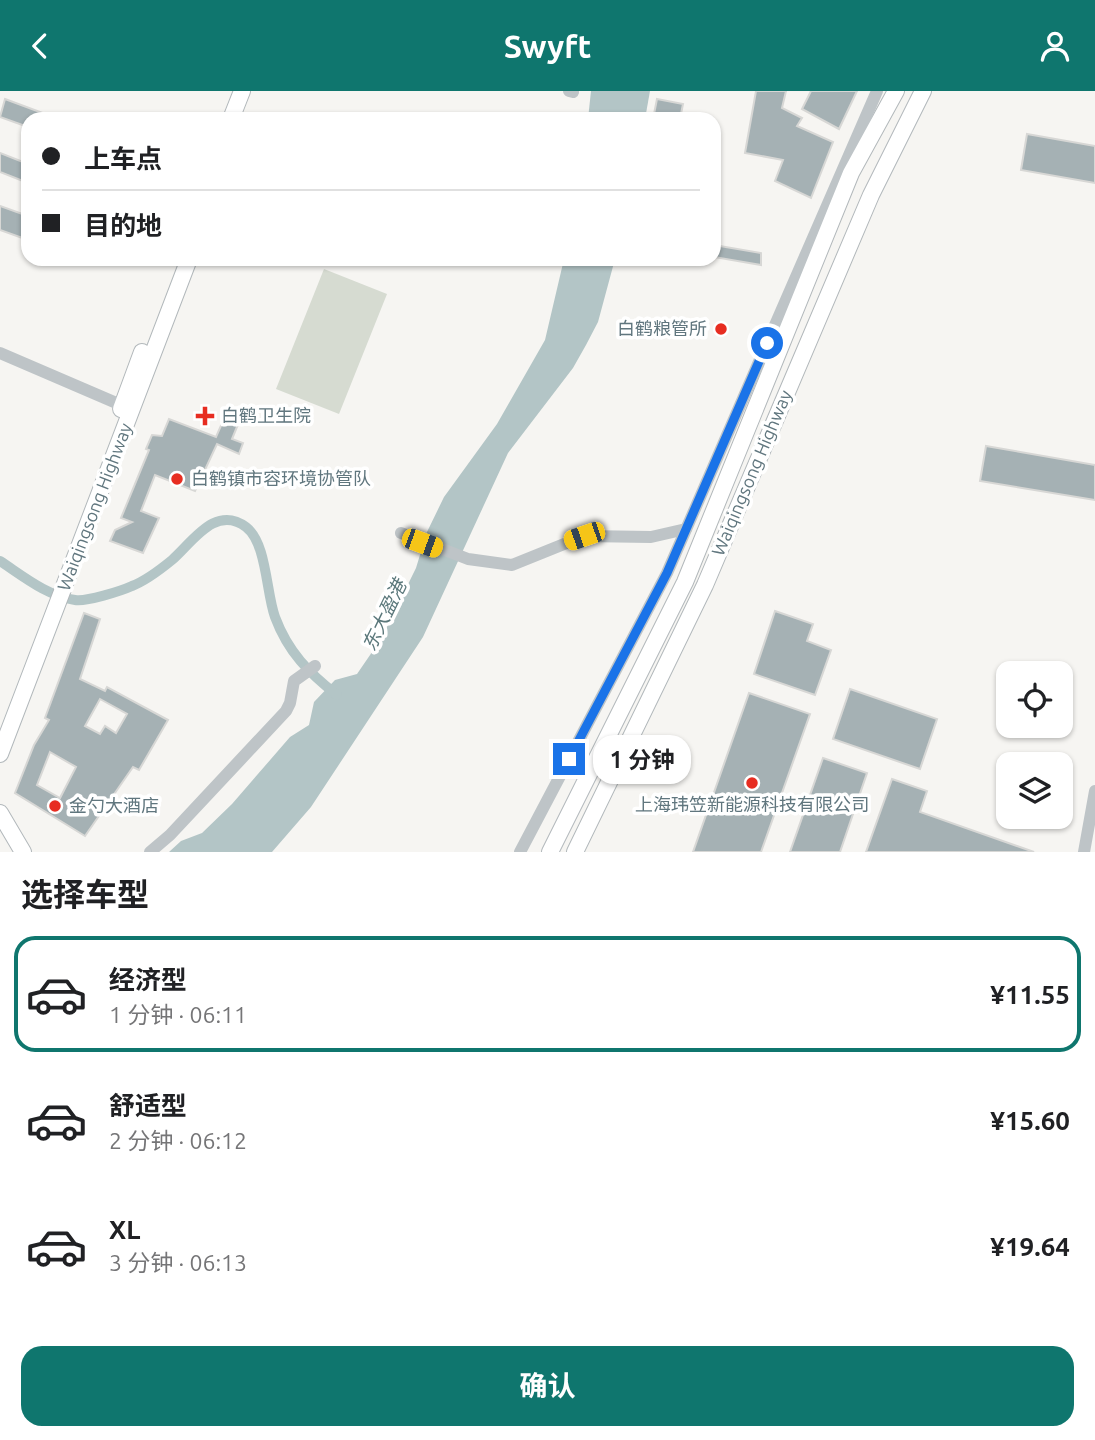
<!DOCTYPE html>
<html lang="zh">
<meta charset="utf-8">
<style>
:root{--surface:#fff;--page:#f6f6f6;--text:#202124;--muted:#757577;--line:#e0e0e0;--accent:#0f766e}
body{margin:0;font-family:Ubuntu,"Noto Sans SC",sans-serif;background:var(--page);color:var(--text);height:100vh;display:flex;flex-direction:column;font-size:26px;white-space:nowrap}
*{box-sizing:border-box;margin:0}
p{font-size:23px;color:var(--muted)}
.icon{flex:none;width:38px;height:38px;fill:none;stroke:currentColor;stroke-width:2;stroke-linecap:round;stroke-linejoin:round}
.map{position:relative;height:761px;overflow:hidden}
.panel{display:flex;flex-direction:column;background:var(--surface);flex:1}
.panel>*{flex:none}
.guide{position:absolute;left:21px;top:21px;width:700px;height:154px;border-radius:21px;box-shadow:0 2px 5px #0004;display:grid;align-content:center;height:154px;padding:0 21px;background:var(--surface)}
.tools{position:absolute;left:996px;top:570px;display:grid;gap:14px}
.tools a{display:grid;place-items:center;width:77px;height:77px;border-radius:14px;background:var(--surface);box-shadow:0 2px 5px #0004;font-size:35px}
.end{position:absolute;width:32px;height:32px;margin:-16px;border:9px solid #1a73e8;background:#fff;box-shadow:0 0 0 4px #fff}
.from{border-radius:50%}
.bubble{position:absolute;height:49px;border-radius:21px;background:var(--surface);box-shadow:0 2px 5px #0004;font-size:23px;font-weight:700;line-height:49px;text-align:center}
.car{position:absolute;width:21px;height:42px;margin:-21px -10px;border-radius:9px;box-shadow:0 0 5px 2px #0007;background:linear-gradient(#f5c518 24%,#345 0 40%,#f5c518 0 76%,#345 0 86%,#f5c518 0)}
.guide b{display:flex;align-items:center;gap:24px;height:66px;font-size:26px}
.guide b+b{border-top:2px solid var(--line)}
.guide i{width:18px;height:18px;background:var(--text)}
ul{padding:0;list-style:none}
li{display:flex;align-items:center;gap:21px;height:116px;margin:0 14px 10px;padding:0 7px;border:4px solid transparent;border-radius:21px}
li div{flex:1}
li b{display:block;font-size:26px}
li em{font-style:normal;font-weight:700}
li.selected{border-color:var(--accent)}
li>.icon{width:63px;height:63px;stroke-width:1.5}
h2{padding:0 21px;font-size:32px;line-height:84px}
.action{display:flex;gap:14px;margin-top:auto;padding:14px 21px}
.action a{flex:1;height:80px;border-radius:21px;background:var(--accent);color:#fff;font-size:28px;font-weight:700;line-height:80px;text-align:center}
header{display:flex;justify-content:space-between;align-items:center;height:91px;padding:0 21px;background:var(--accent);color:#fff;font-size:32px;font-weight:700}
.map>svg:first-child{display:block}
</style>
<header><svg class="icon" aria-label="back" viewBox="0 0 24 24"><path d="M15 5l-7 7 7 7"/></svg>Swyft<svg class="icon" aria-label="person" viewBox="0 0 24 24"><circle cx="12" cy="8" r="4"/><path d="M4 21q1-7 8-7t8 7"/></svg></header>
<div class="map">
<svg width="1095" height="761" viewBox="0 0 1095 761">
<rect width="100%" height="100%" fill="#f6f5f2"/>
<!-- green -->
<polygon fill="#d6dbd1" points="324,178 387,203 339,323 276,298"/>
<!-- water -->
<g fill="#b3c5c6">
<polygon points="591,0 650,0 645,28 588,28"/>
<polygon points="564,168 615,168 598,231 586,254 573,277 508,362 423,546 311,716 272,761 169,761 181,750 202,742 232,713 290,646 309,634 314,611 335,589 357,583 381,548 416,477 427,441 444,406 497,333 545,249"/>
</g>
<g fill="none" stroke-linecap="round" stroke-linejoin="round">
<!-- canal -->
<path stroke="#b3c5c6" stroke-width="10" d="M0 470C23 485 47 505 75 509 86 511 121 500 132 495 145 490 161 478 172 469 192 452 215 413 246 436 267 452 266 502 275 526 288 561 309 582 337 604"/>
</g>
<!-- building -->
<g fill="#a5b1b4" stroke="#d7d7d5" stroke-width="2" fill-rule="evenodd">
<polygon points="756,0 786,0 782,17 802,27 797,35 833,51 811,107 775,90 783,69 745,62"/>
<polygon points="811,0 857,0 839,38 802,18"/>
<polygon points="5,8 56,27 56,28 28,28 28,36 0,26"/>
<polygon points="657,8 683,13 680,28 653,28"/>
<polygon points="1027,43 1095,55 1095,92 1021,79"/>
<polygon points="0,62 28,73 28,92 0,81"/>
<polygon points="0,115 28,125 28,149 0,139"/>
<polygon points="714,154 761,162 761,174 714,166"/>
<polygon points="227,321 241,326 232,348 243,352 239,363 217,353 195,400 155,384 141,420 159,427 143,462 110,450 115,439 132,431 121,427 149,359 146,358 152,344 162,345 169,328 216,346"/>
<polygon points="986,355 1095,374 1095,409 980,390"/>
<polygon points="775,520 813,533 807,550 831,559 815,604 754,583"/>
<path d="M84 522 100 528 80 588 105 600 107 596 168 629 139 679 133 676 85 745 15 702 34 654 49 629 45 627ZM100 608 127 623 116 642 105 635 100 643 85 635ZM50 661 76 676 60 707 37 694Z"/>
<polygon points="850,598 937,628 920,678 833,648"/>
<polygon points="749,602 810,623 761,761 693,761"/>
<polygon points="823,667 867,682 840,761 790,761"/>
<polygon points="892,688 927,700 920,721 1034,761 866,761"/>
</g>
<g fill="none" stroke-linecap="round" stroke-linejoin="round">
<!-- major casing -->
<g stroke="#b2b8bb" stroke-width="18">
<g id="major">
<polyline points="231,28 242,0"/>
<polyline points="121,318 142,261"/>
<polyline points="0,663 189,168"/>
<polyline points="0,722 23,761"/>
<polyline points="550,761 685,491 851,82 896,0"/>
<polyline points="575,761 705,494 871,104 923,0"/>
</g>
</g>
<!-- minor -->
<g stroke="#bec4c7" stroke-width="12">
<polyline points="569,0 573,1"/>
<polyline points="0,262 128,317"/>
<polyline points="401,442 468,468 512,474 584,445 651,446 686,438"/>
<polyline points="150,761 170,744 286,620 290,612 294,590 315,575"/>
<polyline points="520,761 667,482 877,0"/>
<polyline points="1084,761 1095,700"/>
</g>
<!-- major -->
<use href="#major" stroke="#fff" stroke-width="16"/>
</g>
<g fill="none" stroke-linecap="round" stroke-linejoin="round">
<!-- route -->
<polyline stroke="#1a73e8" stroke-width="9" points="569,668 667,482 767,252"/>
</g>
<!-- markers -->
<g fill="#e72d21" stroke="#fff" stroke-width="2.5">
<circle cx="721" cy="238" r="7"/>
<path d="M201.5 314.5h7v7h7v7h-7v7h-7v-7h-7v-7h7z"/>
<circle cx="177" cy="388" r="7"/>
<circle cx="752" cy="692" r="7"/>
<circle cx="55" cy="715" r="7"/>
</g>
<g text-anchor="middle" stroke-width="7" stroke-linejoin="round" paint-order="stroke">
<!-- poi labels -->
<g font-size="18" fill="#60767e" stroke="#fff" text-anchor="start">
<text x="707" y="244" text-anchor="end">白鹤粮管所</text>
<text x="221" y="331">白鹤卫生院</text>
<text x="191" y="394">白鹤镇市容环境协管队</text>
<text x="752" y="720" text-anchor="middle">上海玮笠新能源科技有限公司</text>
<text x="69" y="721">金勺大酒店</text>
</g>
<!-- street labels -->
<g font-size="18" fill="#60767e" stroke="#fff">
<text transform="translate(752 382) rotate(-67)" y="6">Waiqingsong Highway</text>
<text transform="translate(95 416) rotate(-69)" y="6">Waiqingsong Highway</text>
</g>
<!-- water labels -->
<g font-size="19" font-style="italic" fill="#5a777a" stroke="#fff">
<text transform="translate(384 524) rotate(-64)" y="7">东大盈港</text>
</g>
</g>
</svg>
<div class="tools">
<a><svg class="icon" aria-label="locate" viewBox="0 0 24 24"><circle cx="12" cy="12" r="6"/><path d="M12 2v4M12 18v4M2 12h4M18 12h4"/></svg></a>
<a><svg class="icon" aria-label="layers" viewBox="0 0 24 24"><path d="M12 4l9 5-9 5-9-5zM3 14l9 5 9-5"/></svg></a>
</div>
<i class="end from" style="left:767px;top:252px"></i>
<i class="end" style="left:569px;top:668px"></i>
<div class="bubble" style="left:593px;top:644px;width:98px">1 分钟</div>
<i class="car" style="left:584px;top:445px;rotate:251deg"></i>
<i class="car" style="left:422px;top:452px;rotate:110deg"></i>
<div class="guide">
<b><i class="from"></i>上车点</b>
<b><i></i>目的地</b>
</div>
</div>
<section class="panel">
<h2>选择车型</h2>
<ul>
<li class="selected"><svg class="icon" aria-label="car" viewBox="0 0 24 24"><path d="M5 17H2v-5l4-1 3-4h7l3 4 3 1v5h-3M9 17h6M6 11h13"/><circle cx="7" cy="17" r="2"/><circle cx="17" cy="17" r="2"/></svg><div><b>经济型</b><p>1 分钟 · 06:11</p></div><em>¥11.55</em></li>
<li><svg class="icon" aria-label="car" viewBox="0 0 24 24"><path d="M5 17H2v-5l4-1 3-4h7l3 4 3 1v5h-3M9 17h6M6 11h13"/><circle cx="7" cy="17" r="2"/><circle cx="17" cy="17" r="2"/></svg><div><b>舒适型</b><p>2 分钟 · 06:12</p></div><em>¥15.60</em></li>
<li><svg class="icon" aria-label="car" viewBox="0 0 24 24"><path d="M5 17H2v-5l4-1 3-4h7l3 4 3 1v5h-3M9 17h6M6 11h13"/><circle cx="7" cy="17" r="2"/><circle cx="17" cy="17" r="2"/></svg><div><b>XL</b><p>3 分钟 · 06:13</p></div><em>¥19.64</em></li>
</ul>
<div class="action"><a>确认</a></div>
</section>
